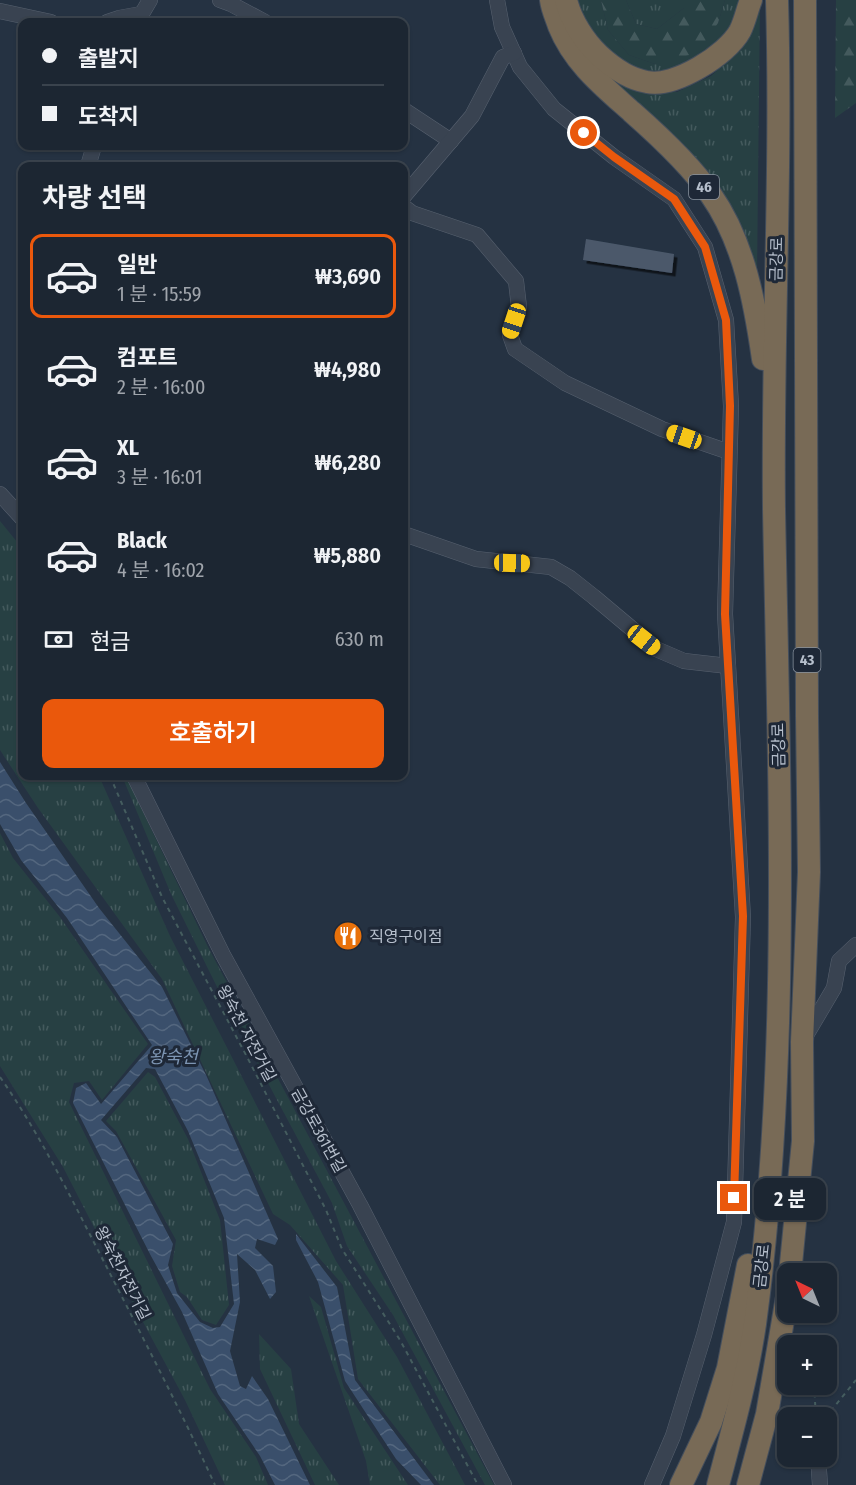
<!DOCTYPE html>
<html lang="ko">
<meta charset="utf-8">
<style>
:root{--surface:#1c2632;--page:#252e3a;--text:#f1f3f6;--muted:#a0a5ac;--line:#3a434d;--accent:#ea580c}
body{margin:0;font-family:"Fira Sans Condensed","Noto Sans KR",sans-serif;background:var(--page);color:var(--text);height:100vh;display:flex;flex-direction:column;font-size:22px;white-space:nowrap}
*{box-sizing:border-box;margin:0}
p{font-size:20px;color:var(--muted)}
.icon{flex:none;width:33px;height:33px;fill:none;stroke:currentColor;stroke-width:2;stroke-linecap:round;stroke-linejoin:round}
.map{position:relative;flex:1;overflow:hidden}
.details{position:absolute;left:18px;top:162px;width:390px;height:618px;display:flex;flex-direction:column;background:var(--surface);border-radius:12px;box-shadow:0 2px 4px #0004,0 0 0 2px var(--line)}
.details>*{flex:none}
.banner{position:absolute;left:18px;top:18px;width:390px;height:132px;border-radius:12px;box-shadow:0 2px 4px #0004,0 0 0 2px var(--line);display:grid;align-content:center;height:132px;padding:0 24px;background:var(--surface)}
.needle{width:39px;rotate:317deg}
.tools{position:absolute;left:777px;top:1263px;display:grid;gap:12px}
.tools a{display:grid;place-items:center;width:60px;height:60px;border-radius:12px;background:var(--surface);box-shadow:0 2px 4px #0004,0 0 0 2px var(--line);font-size:30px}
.end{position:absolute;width:27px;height:27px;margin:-14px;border:8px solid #ea580c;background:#fff;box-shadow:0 0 0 3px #fff}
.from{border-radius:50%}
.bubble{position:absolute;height:42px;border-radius:12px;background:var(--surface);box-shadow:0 2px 4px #0004,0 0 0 2px var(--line);font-size:20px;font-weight:600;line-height:42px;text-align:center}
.car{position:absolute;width:18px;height:36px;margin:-18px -9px;border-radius:8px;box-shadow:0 0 4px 2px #0007;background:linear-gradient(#f5c518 24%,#345 0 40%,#f5c518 0 76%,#345 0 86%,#f5c518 0)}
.banner b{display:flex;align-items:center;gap:21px;height:57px;font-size:22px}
.banner b+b{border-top:2px solid var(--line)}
.banner i{width:15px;height:15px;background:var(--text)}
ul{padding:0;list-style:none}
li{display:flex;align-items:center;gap:18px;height:84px;margin:0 12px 9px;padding:0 12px;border:3px solid transparent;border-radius:12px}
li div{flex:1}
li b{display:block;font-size:22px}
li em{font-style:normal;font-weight:600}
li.current{border-color:var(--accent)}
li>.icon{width:54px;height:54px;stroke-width:1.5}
h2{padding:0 24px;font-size:27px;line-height:72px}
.pay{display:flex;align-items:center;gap:15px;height:66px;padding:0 24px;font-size:22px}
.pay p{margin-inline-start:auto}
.action{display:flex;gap:12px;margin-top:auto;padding:12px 24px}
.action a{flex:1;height:69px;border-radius:12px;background:var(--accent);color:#fff;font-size:24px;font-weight:600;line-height:69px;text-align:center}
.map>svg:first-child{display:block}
</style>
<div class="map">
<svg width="856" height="1485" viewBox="0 0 856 1485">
<defs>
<pattern id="grass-tufts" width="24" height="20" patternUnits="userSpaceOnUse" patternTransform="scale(1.5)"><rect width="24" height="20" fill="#274043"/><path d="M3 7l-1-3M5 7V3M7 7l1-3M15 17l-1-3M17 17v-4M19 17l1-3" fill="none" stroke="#445a5d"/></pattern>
<pattern id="forest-firs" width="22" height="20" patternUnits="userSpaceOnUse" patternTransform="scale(1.5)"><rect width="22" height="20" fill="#274043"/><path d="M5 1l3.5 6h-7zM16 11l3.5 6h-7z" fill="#445a5d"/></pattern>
<pattern id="water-waves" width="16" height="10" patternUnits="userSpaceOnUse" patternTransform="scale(1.5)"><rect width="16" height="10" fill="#3a4f6b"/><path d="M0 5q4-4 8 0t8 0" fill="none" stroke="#54677f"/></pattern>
<filter id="shadow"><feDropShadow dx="3.5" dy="3.5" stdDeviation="0" flood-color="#0009"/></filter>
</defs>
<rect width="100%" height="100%" fill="#253242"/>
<!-- grass -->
<g fill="url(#grass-tufts)">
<polygon points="576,0 601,0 608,30 629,55 655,64 718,23 725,0 744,0 723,46 682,74 635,73 598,48"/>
<polygon points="626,0 684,0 684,8 657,29 636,24"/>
<polygon points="760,0 757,277 737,230 610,79 648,91 677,92 711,76 735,54"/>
<polygon points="0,521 22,548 22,776 99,776 170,936 336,1261 397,1357 465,1485 440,1485 358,1379 343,1285 290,1225 273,1214 162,979 38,808 0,750"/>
<polygon points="122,776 128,776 138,802 208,947 494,1485 485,1485 393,1315 347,1246 332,1203 220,993 171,894"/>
<polygon points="0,833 13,858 60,917 148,1044 102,1100 89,1081 74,1083 69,1102 210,1389 256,1457 268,1485 225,1485 185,1400 136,1309 63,1167 0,1066"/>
<polygon points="148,1072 155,1077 188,1139 220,1220 229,1305 216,1325 202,1320 187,1297 180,1292 172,1266 176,1240 116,1131 106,1121"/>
<polygon points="309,1296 321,1307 344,1388 408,1485 370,1485 366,1461"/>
<polygon points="259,1334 291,1369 299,1424 339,1485 315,1485 260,1369"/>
</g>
<!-- forest -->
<g fill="url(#forest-firs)">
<polygon points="601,0 626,0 636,24 657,29 684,8 684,0 725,0 718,23 697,53 655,64 629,55 608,30"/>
<polygon points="836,0 856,0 856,103 835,118"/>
</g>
<!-- water -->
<g fill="url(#water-waves)" fill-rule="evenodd">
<path d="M0 762 26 803 99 908 162 987 207 1077 278 1239 275 1245 257 1239 255 1248 273 1266 276 1292 270 1299 255 1270 237 1254 240 1302 230 1351 240 1386 246 1389 252 1376 268 1399 310 1485H275L260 1456 218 1394 182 1312 151 1256 73 1103 76 1088 86 1083 101 1104 152 1045 67 918 21 860 0 824ZM146 1068 155 1069 188 1131 224 1218 234 1304 220 1327 213 1328 200 1322 177 1293 168 1265 173 1244 117 1137 101 1120Z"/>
<polygon points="296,1234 337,1287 355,1380 434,1485 421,1485 396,1459 345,1381 318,1282 296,1240"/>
</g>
<!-- building -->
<polygon fill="#4b596b" filter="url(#shadow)" points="586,239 674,254 672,273 583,260"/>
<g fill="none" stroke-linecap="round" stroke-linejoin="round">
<!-- minor casing -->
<g stroke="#57616f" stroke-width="16">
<g id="minor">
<polyline points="220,0 231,4 265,22"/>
<polyline points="497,0 502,27 520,67 554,109 614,157 674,199 705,247 726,320 731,406 725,614 743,917 734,1222 704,1335 673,1436 652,1485"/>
<polyline points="0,11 51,22"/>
<polyline points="107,22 119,18 141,14"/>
<polyline points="137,22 150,0"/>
<polyline points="404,110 451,141"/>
<polyline points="88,166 94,146"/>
<polyline points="404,196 472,116 503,57 514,53"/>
<polyline points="404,207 412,213 477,235 516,281 519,307 510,335 515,349 565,383 662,429 729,452"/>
<polyline points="0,494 22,518"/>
<polyline points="404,534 476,559 551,567 570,578 594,597 656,649 684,661 728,666"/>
<polyline points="134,776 223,955 360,1205 504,1485"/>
<polyline points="805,1037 834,988 839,961 856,945"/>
<polyline points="818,1456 820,1485"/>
</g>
</g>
<!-- highway casing -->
<g stroke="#444e5c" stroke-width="24">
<g id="highway">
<path d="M551 0C552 9 556 17 559 26 574 63 603 86 632 112 657 134 693 168 711 195 744 242 755 303 763 359"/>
<path d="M566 0C571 20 584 41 599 55 612 67 629 79 647 82 674 88 727 55 740 31 745 21 747 10 751 0"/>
<polyline points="790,1274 803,1141 802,1042 809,872 807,716 805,0"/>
<polyline points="681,1485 711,1422 728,1368 748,1265"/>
<path d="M718 1485C732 1432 747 1379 755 1324 791 1057 779 778 774 509 772 339 782 170 777 0"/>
<polyline points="748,1485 767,1414 788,1291"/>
</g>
</g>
<!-- path -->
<g stroke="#455d5f" stroke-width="2" stroke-dasharray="4.5 4.5" stroke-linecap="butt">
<polyline points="17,530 22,537"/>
<polyline points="110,776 162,897 246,1055 326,1210 342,1249 400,1340 478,1485"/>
<path d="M0 1077C40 1134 71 1198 103 1260 141 1334 180 1409 215 1485"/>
<polyline points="814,1384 816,1418"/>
<polyline points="825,1418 856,1380"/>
</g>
<!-- minor -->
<use href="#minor" stroke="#394351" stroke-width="15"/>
<!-- highway -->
<use href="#highway" stroke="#786a56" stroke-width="22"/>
</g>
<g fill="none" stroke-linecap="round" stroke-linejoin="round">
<!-- route -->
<polyline stroke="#ea580c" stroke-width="8" points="584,133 614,157 674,199 705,247 726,320 730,406 725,614 743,916 734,1198"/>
</g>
<!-- icons -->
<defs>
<g id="restaurant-disc" transform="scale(1.5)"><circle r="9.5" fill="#e8710a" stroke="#1e2837"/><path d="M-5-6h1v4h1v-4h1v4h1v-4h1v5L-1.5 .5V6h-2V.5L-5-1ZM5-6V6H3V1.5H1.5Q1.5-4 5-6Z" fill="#fff"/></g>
</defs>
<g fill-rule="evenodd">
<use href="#restaurant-disc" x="348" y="936"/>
</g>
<g text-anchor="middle" stroke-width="6" stroke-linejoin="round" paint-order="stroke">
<!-- shield labels -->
<g fill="#1e2837" stroke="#88929f" stroke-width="1.5">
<rect x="689" y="175" width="30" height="24" rx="4.5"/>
<rect x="793.5" y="648" width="27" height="24" rx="4.5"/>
</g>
<g font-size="15" font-weight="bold" fill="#b6bfcc">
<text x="704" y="192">46</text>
<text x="807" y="665">43</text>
</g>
<!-- street labels -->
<g font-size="16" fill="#b6bfcc" stroke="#1e2837">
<text transform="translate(776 259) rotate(-89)" y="6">금강로</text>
<text transform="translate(778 745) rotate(-91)" y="6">금강로</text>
<text transform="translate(247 1033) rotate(62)" y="6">왕숙천 자전거길</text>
<text transform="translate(319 1130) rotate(61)" y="6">금강로361번길</text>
<text transform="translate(761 1266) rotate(-84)" y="6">금강로</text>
<text transform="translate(123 1273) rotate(63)" y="6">왕숙천자전거길</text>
</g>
<!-- poi labels -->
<g font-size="16" fill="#b6bfcc" stroke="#1e2837" text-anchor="start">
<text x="369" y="942">직영구이점</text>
</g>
<!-- water labels -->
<g font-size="18" font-style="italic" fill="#7d95b3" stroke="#1e2837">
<text x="173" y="1063">왕숙천</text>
</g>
</g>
</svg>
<div class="tools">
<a><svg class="needle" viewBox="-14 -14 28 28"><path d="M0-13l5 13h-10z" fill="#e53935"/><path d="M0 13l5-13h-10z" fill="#a0a5ac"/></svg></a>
<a>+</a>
<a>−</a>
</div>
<i class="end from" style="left:584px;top:133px"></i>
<i class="end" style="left:734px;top:1198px"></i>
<div class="bubble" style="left:754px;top:1178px;width:72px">2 분</div>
<i class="car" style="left:514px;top:321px;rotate:198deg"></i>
<i class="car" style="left:684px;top:437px;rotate:289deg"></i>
<i class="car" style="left:512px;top:563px;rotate:91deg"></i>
<i class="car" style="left:644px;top:640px;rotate:128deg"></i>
<div class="banner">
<b><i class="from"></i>출발지</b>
<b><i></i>도착지</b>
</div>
<section class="details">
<h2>차량 선택</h2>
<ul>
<li class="current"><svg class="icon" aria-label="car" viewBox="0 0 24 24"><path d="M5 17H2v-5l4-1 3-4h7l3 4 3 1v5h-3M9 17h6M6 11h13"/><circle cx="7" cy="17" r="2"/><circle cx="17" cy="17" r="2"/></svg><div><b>일반</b><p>1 분 · 15:59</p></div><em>₩3,690</em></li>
<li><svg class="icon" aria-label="car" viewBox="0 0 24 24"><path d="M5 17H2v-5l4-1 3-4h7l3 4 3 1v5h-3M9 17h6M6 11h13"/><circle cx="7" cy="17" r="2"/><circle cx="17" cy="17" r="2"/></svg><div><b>컴포트</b><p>2 분 · 16:00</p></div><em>₩4,980</em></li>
<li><svg class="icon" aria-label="car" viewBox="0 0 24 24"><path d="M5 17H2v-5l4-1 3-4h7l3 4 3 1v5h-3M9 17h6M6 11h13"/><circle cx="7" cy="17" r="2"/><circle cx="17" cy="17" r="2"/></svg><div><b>XL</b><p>3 분 · 16:01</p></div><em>₩6,280</em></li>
<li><svg class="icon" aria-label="car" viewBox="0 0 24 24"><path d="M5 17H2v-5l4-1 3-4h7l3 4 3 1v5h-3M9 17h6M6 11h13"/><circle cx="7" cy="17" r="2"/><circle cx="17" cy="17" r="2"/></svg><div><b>Black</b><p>4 분 · 16:02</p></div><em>₩5,880</em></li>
</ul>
<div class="pay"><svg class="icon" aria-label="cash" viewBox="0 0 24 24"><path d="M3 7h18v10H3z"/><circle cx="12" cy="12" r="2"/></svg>현금<p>630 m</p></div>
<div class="action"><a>호출하기</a></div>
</section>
</div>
